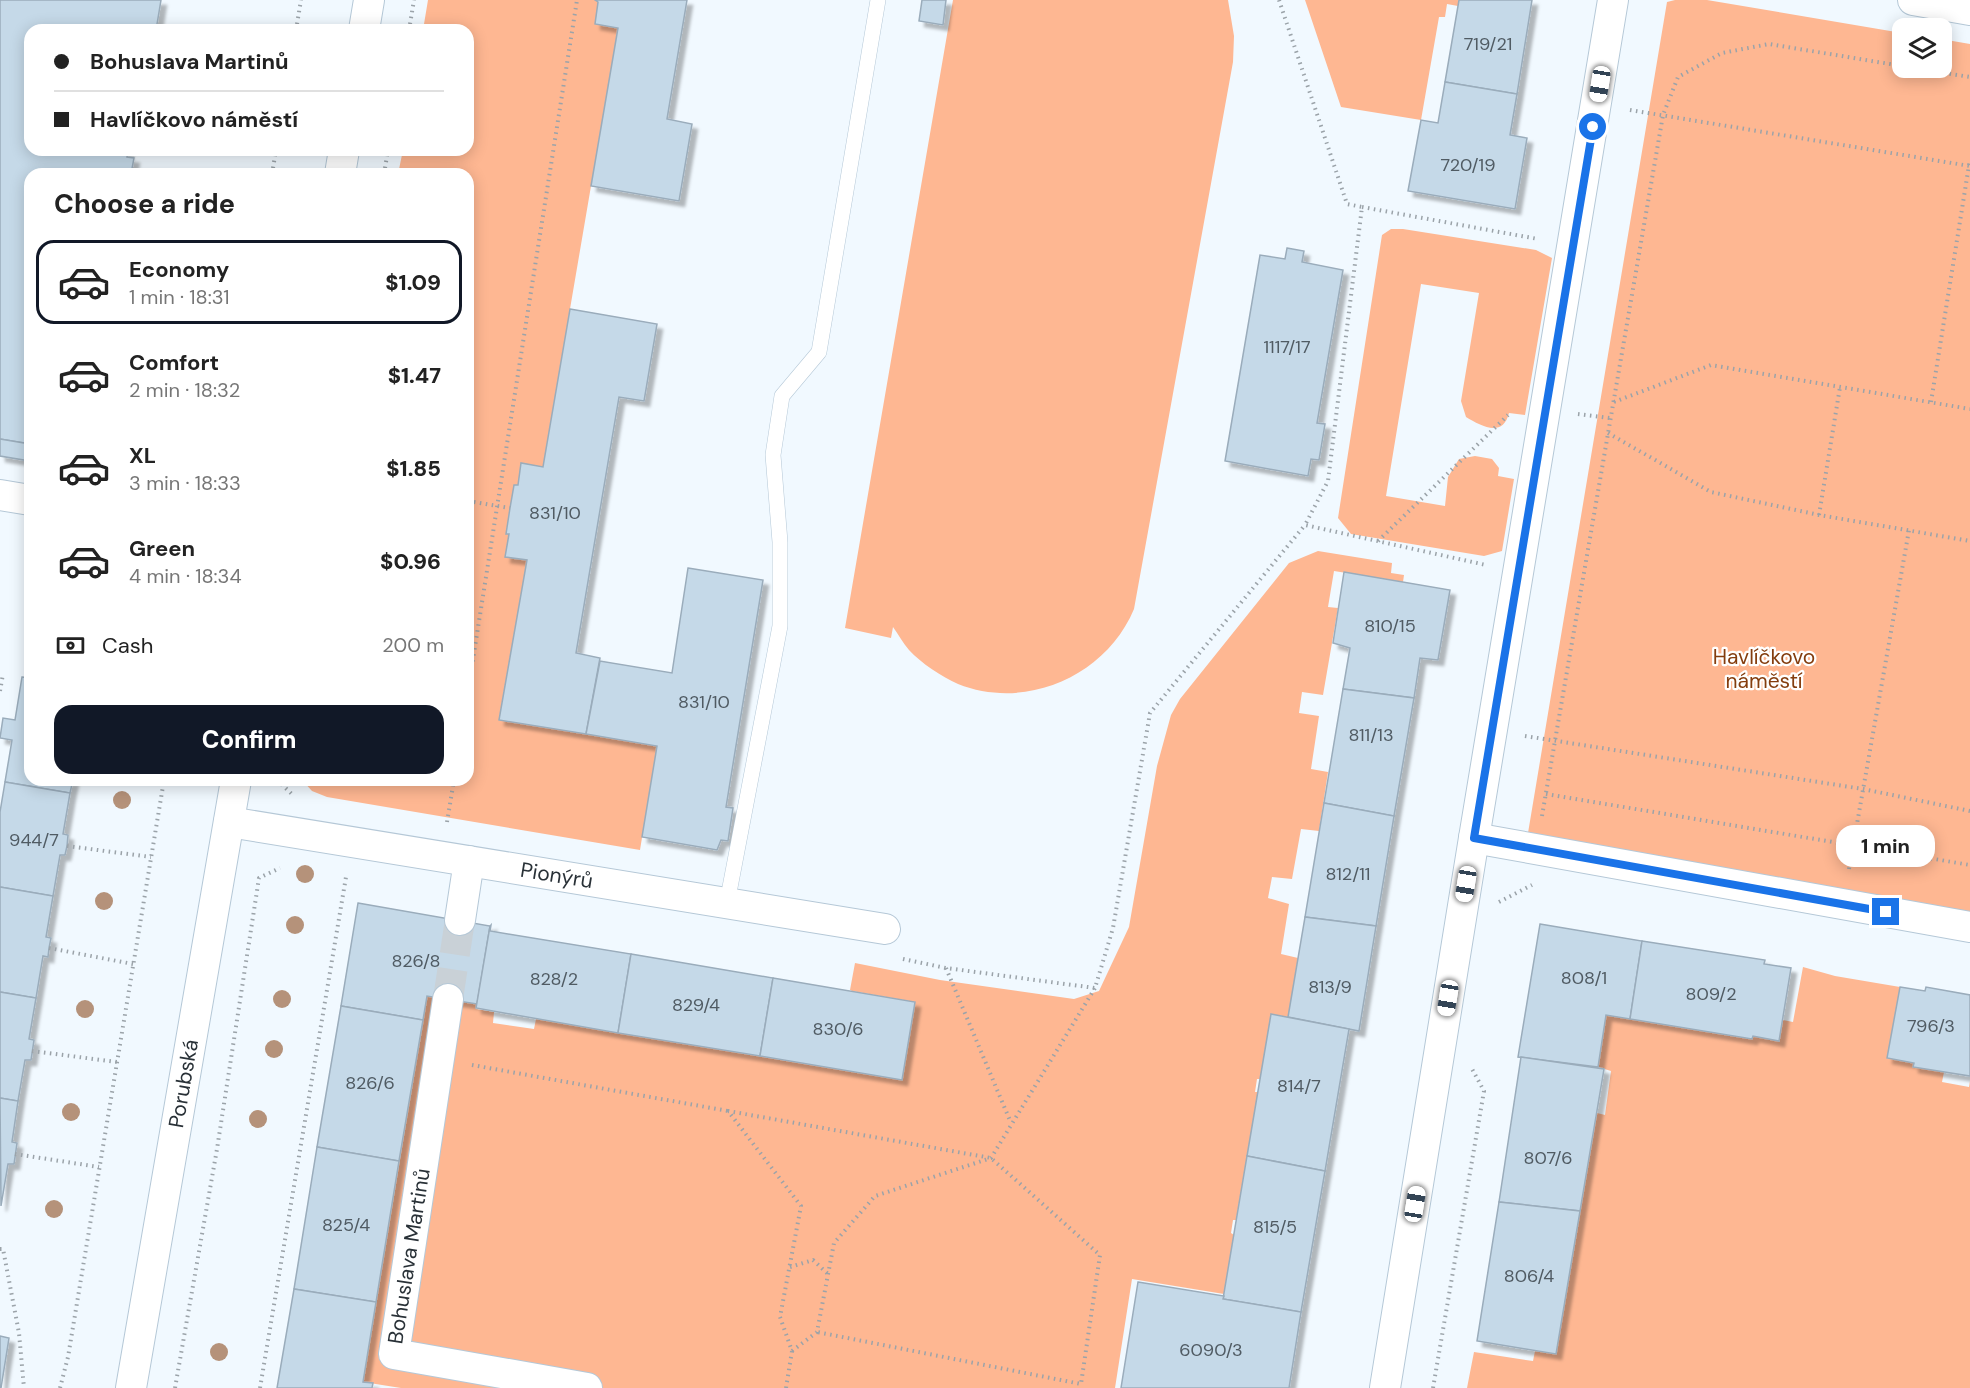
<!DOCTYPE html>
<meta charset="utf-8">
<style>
:root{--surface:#fff;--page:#f6f6f6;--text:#222;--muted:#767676;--line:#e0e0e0;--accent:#111827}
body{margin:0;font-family:"DM Sans",sans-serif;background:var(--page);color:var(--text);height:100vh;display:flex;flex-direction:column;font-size:22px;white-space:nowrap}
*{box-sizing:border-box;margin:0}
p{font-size:20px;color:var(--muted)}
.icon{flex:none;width:33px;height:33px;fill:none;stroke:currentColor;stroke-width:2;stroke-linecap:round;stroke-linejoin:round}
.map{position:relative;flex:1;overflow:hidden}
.details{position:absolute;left:24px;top:168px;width:450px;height:618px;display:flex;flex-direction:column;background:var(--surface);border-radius:18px;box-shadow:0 3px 15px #0003}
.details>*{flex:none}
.top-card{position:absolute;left:24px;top:24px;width:450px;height:132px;border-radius:18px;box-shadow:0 3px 15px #0003;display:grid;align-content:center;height:132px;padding:0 30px;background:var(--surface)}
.fabs{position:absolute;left:1892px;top:18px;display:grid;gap:12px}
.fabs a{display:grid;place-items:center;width:60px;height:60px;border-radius:12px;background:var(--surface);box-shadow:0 3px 15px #0003;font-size:30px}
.end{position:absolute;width:27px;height:27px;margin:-14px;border:8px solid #1a73e8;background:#fff;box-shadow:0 0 0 3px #fff}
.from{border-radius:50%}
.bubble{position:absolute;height:42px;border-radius:18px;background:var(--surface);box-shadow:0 3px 15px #0003;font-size:20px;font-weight:800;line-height:42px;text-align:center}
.car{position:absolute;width:18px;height:36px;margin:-18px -9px;border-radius:8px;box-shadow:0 0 4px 2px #0007;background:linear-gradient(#fff 24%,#345 0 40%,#fff 0 76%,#345 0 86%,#fff 0)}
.top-card b{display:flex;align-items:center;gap:21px;height:57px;font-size:22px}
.top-card b+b{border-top:2px solid var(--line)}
.top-card i{width:15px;height:15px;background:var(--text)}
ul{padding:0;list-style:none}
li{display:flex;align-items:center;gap:18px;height:84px;margin:0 12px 9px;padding:0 18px;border:3px solid transparent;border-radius:18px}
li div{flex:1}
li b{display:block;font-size:22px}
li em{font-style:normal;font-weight:800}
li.active{border-color:var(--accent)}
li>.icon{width:54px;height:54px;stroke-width:1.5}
h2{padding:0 30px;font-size:27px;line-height:72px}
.pay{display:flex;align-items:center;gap:15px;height:66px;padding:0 30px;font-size:22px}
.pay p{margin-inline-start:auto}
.primary-button{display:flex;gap:12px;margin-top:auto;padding:12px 30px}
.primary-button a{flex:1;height:69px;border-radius:18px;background:var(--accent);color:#fff;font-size:24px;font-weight:800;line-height:69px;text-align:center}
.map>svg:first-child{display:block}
</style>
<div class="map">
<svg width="1970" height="1388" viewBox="0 0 1970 1388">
<defs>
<filter id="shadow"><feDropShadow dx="5.5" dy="5.5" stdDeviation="1.5" flood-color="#0004"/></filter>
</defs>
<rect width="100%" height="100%" fill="#f1f9ff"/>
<!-- green -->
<g fill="#feb792">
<polygon points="428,0 595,0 598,2 618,28 543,467 521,464 518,485 514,485 506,533 509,534 527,560 499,719 657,746 640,850 327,797 312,791 302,780 468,780 468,174 398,174 403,150 468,150 468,30 423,30"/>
<path d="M953 0H1228L1234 36 1233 62 1134 609C1106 676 1026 711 958 684 942 677 921 663 909 650 903 643 898 634 893 627L891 638 845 628Z"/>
<polygon points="1305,0 1459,0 1458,6 1447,4 1445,17 1439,17 1421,120 1341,107"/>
<polygon points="1675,0 1707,0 1902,33 1902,68 1941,68 1941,39 1970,44 1970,912 1528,833 1667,2"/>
<path d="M1391 229H1403L1536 250 1552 258 1525 415 1509 413C1503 438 1481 426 1466 417L1461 401 1479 293 1421 284 1386 496 1445 506 1448 477 1459 459 1475 456 1492 459 1499 468 1498 476 1514 479 1502 551 1484 556 1351 534 1338 518 1382 235Z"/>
<polygon points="1318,551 1392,563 1391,573 1404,575 1403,582 1334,571 1328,607 1338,608 1323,695 1302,692 1299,713 1319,716 1311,769 1328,772 1319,831 1301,829 1292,879 1272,877 1268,898 1289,904 1281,954 1298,958 1288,1017 1271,1014 1260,1079 1257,1079 1255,1092 1258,1092 1236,1220 1233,1220 1231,1233 1234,1235 1224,1294 1132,1279 1115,1388 401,1388 363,1382 427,996 477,1004 476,1009 494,1012 493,1023 534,1029 536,1019 902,1080 915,1002 852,991 850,990 855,963 940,980 1074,999 1099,991 1129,927 1157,766 1171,715 1180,699 1289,563"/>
<polygon points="1803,967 1835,976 1900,987 1887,1058 1914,1063 1914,1067 1944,1072 1942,1082 1969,1087 1970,1081 1970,1388 1467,1388 1474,1352 1533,1361 1535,1351 1556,1354 1597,1113 1605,1115 1611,1071 1598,1067 1606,1015 1751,1039 1753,1036 1779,1041 1783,1020 1793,1022"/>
</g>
<!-- building -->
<g fill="#c5d9e8" stroke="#9aacbb" stroke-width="1.5" filter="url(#shadow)">
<polygon points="0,0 161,0 156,30 30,30 30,150 128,150 127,157 134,158 131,174 30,174 30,444 0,439"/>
<polygon points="595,0 687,0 667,119 692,124 679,201 591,186 618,28 595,24 598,2"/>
<polygon points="922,0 946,0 943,25 919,21"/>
<polygon points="1459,0 1532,0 1517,94 1445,82"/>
<polygon points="1445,82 1517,94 1510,135 1527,138 1515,209 1408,191 1421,120 1438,123"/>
<polygon points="1287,248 1304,251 1302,262 1343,270 1317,423 1325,424 1319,460 1311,459 1308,476 1225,461 1260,255 1285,259"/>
<polygon points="570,309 657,324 644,401 619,397 576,653 600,658 586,734 499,720 527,560 505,557 509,534 506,534 510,508 514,485 518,485 521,463 543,467"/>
<polygon points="0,439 30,444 30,461 0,456"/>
<polygon points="688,568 763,580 726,807 733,808 728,841 721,840 717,850 642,837 657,746 586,734 600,661 672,673"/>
<polygon points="1344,572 1450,590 1438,660 1420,658 1414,698 1343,689 1350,648 1333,643"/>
<polygon points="22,677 30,678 30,780 73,780 70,793 5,782 12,740 0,738 3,718 15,720"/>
<polygon points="1343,689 1414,698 1394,816 1324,803"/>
<polygon points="5,782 70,793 63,834 68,835 67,846 65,855 60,855 53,896 0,887 0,812"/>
<polygon points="1324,803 1394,816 1376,926 1305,917"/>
<polygon points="0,887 53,896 46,937 51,938 49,948 48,957 43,956 36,998 0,992"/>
<polygon points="358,903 490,926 477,1004 427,996 423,1020 341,1006"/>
<polygon points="1305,917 1376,926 1359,1031 1288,1017"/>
<polygon points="1540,924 1642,941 1630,1019 1606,1015 1598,1067 1518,1057"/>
<polygon points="491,925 490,931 631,954 618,1033 476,1008 490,926"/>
<polygon points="1642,941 1765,960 1764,964 1791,968 1779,1041 1753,1036 1752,1039 1630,1019"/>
<polygon points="631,954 773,978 760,1056 618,1033"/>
<polygon points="773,978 915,1002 902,1080 760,1056"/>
<polygon points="1900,987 1925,991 1926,987 1970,995 1970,1076 1913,1067 1914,1063 1887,1058"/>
<polygon points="0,992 36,998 29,1039 34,1040 31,1060 25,1060 18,1101 0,1098"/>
<polygon points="341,1006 423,1020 399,1161 317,1147"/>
<polygon points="1271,1014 1349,1029 1325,1171 1247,1156"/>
<polygon points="1521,1057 1604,1069 1580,1211 1499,1202"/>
<polygon points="0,1098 18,1101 12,1142 17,1143 14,1164 8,1164 1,1206"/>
<polygon points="317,1147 399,1161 376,1302 294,1289"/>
<polygon points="1247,1156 1325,1171 1301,1312 1223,1299"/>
<polygon points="1499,1202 1580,1211 1556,1354 1477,1341"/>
<polygon points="1138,1282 1224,1296 1223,1299 1301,1312 1289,1388 1121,1388"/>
<polygon points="294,1289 376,1302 363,1382 373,1383 372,1388 277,1388"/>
<polygon points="0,1336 9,1338 1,1388 0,1388"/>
</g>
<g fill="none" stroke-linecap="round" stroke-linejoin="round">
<!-- street-tunnel -->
<polyline stroke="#c9d1d7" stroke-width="30" stroke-dasharray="30 15" stroke-linecap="butt" points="448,999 460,920"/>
<!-- lane casing -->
<g stroke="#b5c8d7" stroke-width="16">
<polyline id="lane" points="727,903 780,626 780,542 773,455 782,396 819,352 878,0"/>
</g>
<!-- street casing -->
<g stroke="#b5c8d7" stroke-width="32">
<g id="street">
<polyline points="1913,0 1970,10"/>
<polyline points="364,30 369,0"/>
<polyline points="340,174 344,150"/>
<polyline points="0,495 30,500"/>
<path id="s1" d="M229 822 885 929"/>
<polyline points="1474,838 1970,927"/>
<polyline points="460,920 469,861"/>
<polyline points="448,999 394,1354 587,1388"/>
<path id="s2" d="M131 1388 236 780"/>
<polyline points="1385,1388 1474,838 1613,0"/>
</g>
</g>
<!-- path -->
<g stroke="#9ba3a9" stroke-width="4" stroke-dasharray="1.5 4.5" stroke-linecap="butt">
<polyline points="1279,0 1347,204 1362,207 1328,481 1305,525"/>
<polyline points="296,30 301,0"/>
<polyline points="409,30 414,0"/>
<polyline points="1914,68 1970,77"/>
<polyline points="1630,110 1970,166"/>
<polyline points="272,174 276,150"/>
<polyline points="384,174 388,150"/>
<polyline points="1362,207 1538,239"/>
<polyline points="1614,402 1711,365 1970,409"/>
<polyline points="1931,402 1970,159"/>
<polyline points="1578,414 1610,418"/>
<polyline points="1608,433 1711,492 1819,515 1970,541"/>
<polyline points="468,501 510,508"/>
<polyline points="1819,515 1840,387"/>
<polyline points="1378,541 1508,415"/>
<polyline points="0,691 3,674"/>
<polyline points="468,691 577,0"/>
<polyline points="1525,736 1863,789 1970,811"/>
<polyline points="277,780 294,796"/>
<polyline points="1546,794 1970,865"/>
<polyline points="1542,816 1663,115 1678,77 1722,53 1769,44 1902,66"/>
<polyline points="447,822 454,780"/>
<polyline points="67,846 151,857"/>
<polyline points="1849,869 1909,530"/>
<polyline points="1499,902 1532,885"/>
<polyline points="49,948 133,964"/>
<polyline points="903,959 946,968 1095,988 1113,928 1150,713 1305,525 1486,565"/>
<polyline points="946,968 1011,1123"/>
<polyline points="32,1051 117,1062"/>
<polyline points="472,1065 728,1111"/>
<polyline points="15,1154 99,1167"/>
<polyline points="0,1249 3,1249 19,1333 24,1388"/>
<polyline points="790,1267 813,1260 828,1274"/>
<polyline points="792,1351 817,1332 834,1243 875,1196 991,1158 1095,988"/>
<polyline points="60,1388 68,1357 164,780"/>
<polyline points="175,1388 217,1149 259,878 280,868"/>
<polyline points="260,1388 346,877"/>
<polyline points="786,1388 792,1351 780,1317 801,1206 728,1111 991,1158 1100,1255 1081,1384 817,1332"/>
<polyline points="1433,1388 1484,1091 1472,1069"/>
</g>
<!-- lane -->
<use href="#lane" stroke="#fff" stroke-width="15"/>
<!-- street -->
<use href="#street" stroke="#fff" stroke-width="30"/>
</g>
<!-- trees -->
<g fill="#b5927a">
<circle cx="122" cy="800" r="9"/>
<circle cx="305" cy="874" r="9"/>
<circle cx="104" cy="901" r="9"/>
<circle cx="295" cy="925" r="9"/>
<circle cx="282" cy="999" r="9"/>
<circle cx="85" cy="1009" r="9"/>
<circle cx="274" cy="1049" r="9"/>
<circle cx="71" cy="1112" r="9"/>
<circle cx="258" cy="1119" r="9"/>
<circle cx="54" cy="1209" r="9"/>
<circle cx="219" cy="1352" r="9"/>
</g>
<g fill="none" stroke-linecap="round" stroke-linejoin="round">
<!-- route -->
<polyline stroke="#1a73e8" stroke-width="8" points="1593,127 1474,838 1886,912"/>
</g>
<g text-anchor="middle" stroke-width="4.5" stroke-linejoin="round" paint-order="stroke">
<!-- number labels -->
<g font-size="18" fill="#505b63">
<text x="1488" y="50">719/21</text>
<text x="1468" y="171">720/19</text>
<text x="1287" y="353">1117/17</text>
<text x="555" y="519">831/10</text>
<text x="1390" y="632">810/15</text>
<text x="704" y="708">831/10</text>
<text x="1371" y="741">811/13</text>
<text x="34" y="846">944/7</text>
<text x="1348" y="880">812/11</text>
<text x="416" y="967">826/8</text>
<text x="1584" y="984">808/1</text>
<text x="554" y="985">828/2</text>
<text x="1330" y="993">813/9</text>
<text x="1711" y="1000">809/2</text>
<text x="696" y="1011">829/4</text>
<text x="1931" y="1032">796/3</text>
<text x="838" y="1035">830/6</text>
<text x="370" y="1089">826/6</text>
<text x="1299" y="1092">814/7</text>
<text x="1548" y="1164">807/6</text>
<text x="346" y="1231">825/4</text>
<text x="1275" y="1233">815/5</text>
<text x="1529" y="1282">806/4</text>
<text x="1211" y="1356">6090/3</text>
</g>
<!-- park labels -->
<g font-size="21" fill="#843d0e" stroke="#fff">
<text x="1764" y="664">Havlíčkovo<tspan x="1764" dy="24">náměstí</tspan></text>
</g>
<!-- street labels -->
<g font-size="21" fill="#293137" stroke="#fff">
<text dy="7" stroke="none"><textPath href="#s1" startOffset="332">Pionýrů</textPath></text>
<text dy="7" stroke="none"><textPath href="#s2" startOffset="309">Porubská</textPath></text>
<text transform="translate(409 1256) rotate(-81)" y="7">Bohuslava Martinů</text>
</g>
</g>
</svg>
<div class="fabs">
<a><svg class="icon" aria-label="layers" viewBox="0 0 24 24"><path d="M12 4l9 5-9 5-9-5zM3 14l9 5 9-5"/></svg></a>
</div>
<i class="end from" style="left:1593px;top:127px"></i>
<i class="end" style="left:1886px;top:912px"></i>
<div class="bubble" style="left:1836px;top:825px;width:99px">1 min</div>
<i class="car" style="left:1600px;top:84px;rotate:189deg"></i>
<i class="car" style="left:1466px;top:884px;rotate:189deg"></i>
<i class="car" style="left:1448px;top:998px;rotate:189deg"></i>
<i class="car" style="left:1415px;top:1204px;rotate:9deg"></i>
<div class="top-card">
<b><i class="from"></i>Bohuslava Martinů</b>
<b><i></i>Havlíčkovo náměstí</b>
</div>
<section class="details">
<h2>Choose a ride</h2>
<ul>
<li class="active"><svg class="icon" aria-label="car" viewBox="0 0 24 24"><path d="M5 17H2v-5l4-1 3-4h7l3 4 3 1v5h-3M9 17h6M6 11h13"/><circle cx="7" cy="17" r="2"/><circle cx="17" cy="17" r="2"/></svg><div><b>Economy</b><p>1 min · 18:31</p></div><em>$1.09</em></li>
<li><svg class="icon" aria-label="car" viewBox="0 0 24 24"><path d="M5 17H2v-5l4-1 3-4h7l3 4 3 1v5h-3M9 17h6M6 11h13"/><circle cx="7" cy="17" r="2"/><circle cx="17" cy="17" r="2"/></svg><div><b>Comfort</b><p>2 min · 18:32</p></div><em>$1.47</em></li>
<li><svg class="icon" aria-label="car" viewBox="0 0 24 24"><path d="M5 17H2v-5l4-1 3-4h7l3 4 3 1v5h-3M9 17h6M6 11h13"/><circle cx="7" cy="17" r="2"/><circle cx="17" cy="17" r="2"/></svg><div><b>XL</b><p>3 min · 18:33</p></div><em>$1.85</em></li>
<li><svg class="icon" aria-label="car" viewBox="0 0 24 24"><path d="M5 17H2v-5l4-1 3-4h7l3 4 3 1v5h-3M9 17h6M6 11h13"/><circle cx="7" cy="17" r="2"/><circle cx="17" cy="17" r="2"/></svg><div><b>Green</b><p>4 min · 18:34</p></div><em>$0.96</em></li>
</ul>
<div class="pay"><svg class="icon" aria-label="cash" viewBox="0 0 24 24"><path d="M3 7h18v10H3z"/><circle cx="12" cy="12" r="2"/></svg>Cash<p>200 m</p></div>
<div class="primary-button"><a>Confirm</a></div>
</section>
</div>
